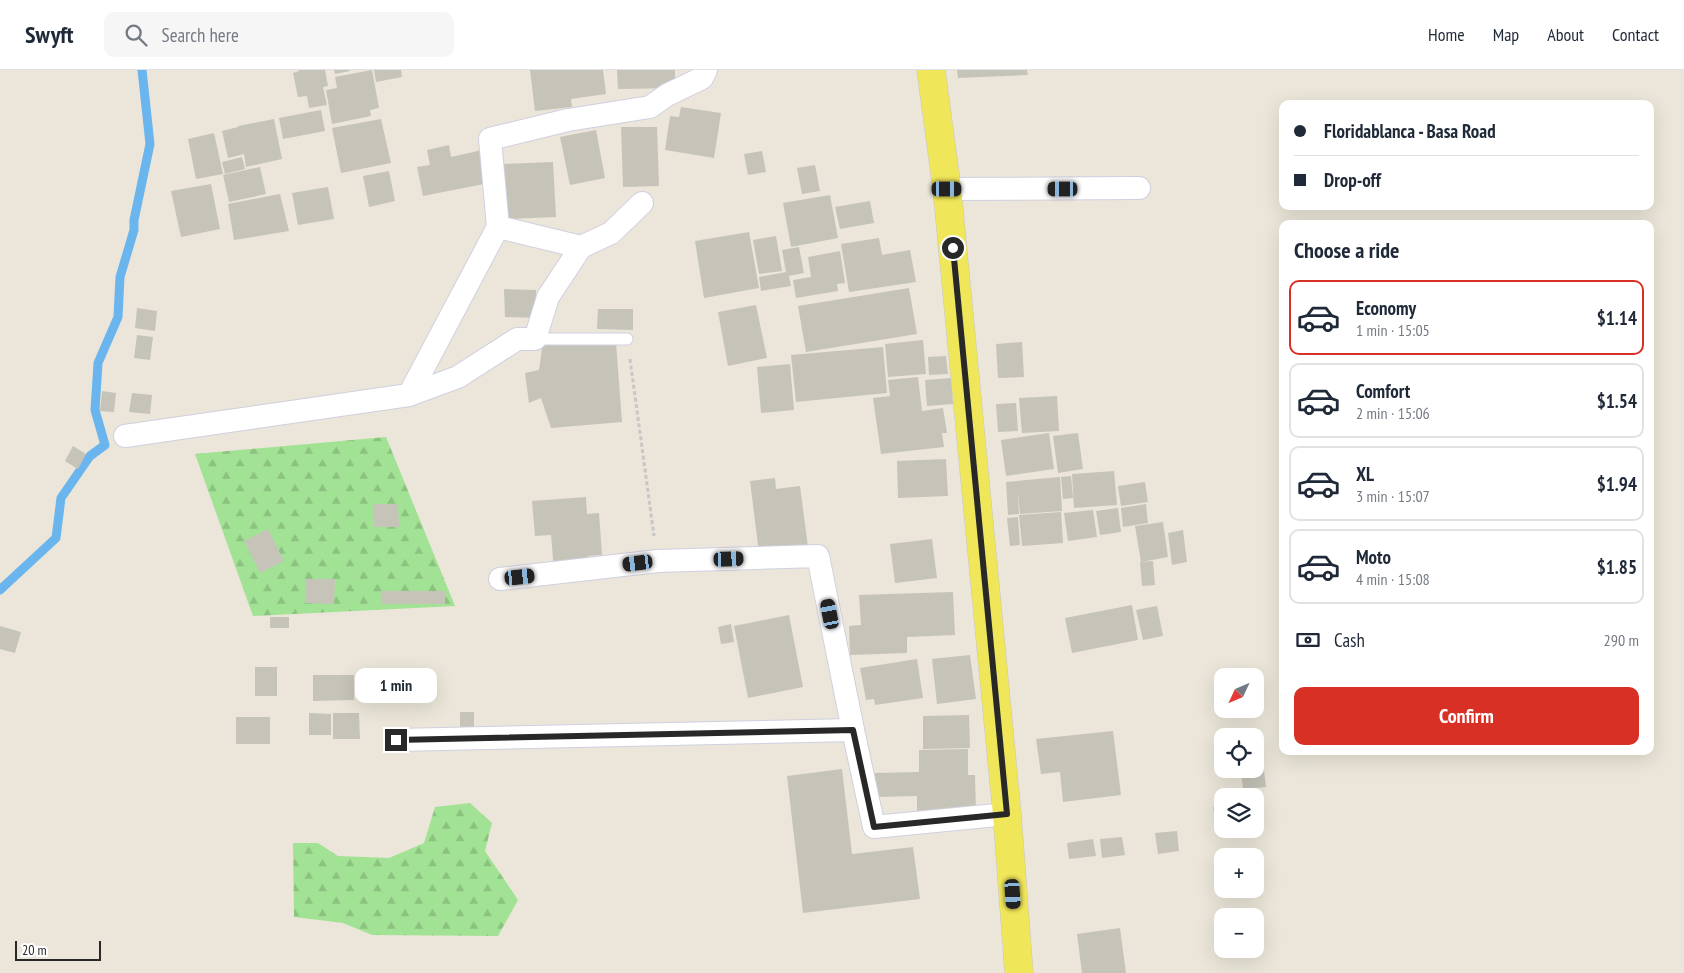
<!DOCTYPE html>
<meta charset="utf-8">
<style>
:root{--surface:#fff;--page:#f6f6f7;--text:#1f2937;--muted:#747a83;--line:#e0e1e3;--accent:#d93025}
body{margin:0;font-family:"PT Sans Narrow",sans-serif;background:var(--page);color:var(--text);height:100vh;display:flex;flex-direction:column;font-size:19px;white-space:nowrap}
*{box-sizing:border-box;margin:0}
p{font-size:16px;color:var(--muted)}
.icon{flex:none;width:28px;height:28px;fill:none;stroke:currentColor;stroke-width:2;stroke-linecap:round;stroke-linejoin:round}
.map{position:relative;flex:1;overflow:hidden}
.drawer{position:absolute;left:1279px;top:150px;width:375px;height:535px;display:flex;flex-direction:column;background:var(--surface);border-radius:10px;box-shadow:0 5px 20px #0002}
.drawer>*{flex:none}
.guide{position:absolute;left:1279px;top:30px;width:375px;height:110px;border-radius:10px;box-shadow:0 5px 20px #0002;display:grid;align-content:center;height:110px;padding:0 15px;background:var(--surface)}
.needle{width:32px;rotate:226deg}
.controls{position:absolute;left:1214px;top:598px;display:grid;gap:10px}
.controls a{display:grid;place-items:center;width:50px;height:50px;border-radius:10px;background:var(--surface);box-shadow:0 5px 20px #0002;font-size:25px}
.scale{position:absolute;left:15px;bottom:12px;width:86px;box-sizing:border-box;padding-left:5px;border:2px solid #282828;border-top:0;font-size:14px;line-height:18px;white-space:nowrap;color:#282828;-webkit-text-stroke:4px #fff;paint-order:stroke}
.end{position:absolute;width:22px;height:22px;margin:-11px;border:6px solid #282828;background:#fff;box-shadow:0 0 0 2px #fff}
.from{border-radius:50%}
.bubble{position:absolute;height:35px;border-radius:10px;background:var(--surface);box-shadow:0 5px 20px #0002;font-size:16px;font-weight:600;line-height:35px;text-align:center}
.car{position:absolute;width:15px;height:30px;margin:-15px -8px;border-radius:6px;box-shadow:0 0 4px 1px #0007;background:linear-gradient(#222 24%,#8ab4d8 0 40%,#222 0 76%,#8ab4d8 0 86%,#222 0)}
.guide b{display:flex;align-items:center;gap:18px;height:48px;font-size:19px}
.guide b+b{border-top:1px solid var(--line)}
.guide i{width:12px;height:12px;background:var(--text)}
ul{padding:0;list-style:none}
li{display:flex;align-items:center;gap:15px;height:75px;margin:0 10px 8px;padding:0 5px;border:2px solid var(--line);border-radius:10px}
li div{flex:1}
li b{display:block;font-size:19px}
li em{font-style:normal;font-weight:600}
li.active{border-color:var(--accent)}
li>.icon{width:45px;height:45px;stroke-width:1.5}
h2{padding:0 15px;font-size:22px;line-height:60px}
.pay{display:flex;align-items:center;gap:12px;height:55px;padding:0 15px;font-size:19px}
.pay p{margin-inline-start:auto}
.primary-button{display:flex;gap:10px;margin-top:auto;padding:10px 15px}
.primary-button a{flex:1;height:58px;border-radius:10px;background:var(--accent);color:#fff;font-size:20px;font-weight:600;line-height:58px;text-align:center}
header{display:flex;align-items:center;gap:30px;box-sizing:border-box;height:70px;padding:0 25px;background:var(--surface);border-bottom:1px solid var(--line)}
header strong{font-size:24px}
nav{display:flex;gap:28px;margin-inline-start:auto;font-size:18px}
.search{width:350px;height:45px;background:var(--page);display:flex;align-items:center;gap:12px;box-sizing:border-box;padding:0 18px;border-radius:10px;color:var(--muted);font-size:19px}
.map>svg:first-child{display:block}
</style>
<header>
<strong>Swyft</strong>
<div class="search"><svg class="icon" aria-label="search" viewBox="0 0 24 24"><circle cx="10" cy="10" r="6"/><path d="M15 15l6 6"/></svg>Search here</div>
<nav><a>Home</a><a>Map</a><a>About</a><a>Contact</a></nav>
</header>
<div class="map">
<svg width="1684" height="903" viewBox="0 0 1684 903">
<defs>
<pattern id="forest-firs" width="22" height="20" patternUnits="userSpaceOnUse" patternTransform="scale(1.25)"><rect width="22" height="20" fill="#a2e295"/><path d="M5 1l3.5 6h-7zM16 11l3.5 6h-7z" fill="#8cc280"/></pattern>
</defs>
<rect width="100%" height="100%" fill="#ebe6d9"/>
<!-- forest -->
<g fill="url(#forest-firs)">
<polygon points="386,367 455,536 253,546 195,384"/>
<polygon points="470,733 492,753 485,781 518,830 498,866 372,865 343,853 294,847 293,773 318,773 338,786 389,788 424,773 435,737"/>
</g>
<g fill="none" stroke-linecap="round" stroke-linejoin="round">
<!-- stream -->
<polyline stroke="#6bb5ee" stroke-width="9" points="0,520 56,468 61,428 90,386 105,375 95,340 98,293 118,247 120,207 134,160 134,150 150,74 142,0"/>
</g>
<!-- building -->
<g fill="#c6c3b9">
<polygon points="299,0 325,0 328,16 323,17 327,35 309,38 307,26 298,27 293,3 299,1"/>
<polygon points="334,0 349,0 350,1 335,4"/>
<polygon points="372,0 379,38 370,40 371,46 332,54 326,20 337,18 335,7"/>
<polygon points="374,0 401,0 402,7 376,12"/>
<polygon points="530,0 603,0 606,24 571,29 572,37 535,41"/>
<polygon points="617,0 675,0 675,18 618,19"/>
<polygon points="957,0 1027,0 1028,5 958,8"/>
<polygon points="681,37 721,43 714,88 665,80 670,46 679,47"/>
<polygon points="321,40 325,61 283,69 279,48"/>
<polygon points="274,49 282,89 246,97 244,84 228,88 222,61 238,57 238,56"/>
<polygon points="381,49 391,93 341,103 332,58"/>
<polygon points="621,57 657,57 659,116 623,117"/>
<polygon points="596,60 605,108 570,115 560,67"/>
<polygon points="214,63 223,104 196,109 188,69"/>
<polygon points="449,75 451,87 482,80 489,113 423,126 417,97 430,95 427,80"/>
<polygon points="762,81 766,102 748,105 744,84"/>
<polygon points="242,87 245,99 225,104 222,92"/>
<polygon points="553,92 556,147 505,149 502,94"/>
<polygon points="815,95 820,121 802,124 797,98"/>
<polygon points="260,97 266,124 229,132 223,105"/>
<polygon points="389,101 395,131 369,137 363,106"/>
<polygon points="211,114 220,159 181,167 171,121"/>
<polygon points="328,117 334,149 298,155 292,123"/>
<polygon points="280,124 289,161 234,170 228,134"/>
<polygon points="830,125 838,168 791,177 783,133"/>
<polygon points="870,131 874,153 840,159 835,137"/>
<polygon points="749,162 759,218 704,228 695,171"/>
<polygon points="776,166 782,201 759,204 753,170"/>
<polygon points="879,168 882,185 910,180 916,212 849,222 841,174"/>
<polygon points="799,177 804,203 789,206 791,216 761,221 759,207 786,202 782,180"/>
<polygon points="840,181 845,213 837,214 838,221 796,228 793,210 811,207 808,187"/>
<polygon points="909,218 917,264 806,282 798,236"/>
<polygon points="504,219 536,220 536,248 505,247"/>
<polygon points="756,235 767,288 728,296 718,242"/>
<polygon points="137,238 157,241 155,261 135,258"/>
<polygon points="598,239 633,239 633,260 597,259"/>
<polygon points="137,265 153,267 150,290 134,288"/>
<polygon points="923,270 926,304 888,307 885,274"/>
<polygon points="543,271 616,273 622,352 551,358 541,328 529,333 525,303 539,300"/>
<polygon points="1022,272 1024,307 998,308 996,274"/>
<polygon points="883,277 887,323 796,332 791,285"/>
<polygon points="946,286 948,304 929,305 928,287"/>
<polygon points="790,294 794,340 761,343 757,297"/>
<polygon points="918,307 922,341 943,338 947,363 942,363 944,377 881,384 873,328 890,326 888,310"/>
<polygon points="951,308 953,334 927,336 925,310"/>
<polygon points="102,321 116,323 114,342 100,341"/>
<polygon points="132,323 152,325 150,344 129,342"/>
<polygon points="1057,326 1059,361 1022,363 1019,328"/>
<polygon points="1016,333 1018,361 998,362 996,334"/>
<polygon points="1049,363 1054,399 1006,406 1001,370"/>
<polygon points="1078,363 1083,399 1058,403 1053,366"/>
<polygon points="73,376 86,384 78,399 65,391"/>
<polygon points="946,389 948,426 898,428 897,391"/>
<polygon points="1114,401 1117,435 1074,438 1072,404"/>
<polygon points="1071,406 1073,428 1063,429 1061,407"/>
<polygon points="1060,407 1062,441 1020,444 1018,421 1019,444 1008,445 1006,412"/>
<polygon points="775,408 776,419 800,416 808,477 759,483 750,411"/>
<polygon points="1145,412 1148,432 1121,436 1118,416"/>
<polygon points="586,427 587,444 599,443 602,485 588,486 589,497 554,500 551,465 535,466 532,431"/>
<polygon points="374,434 398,434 399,457 374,457"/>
<polygon points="1146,434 1148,453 1123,457 1121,438"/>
<polygon points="1118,438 1121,462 1100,465 1096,441"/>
<polygon points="1093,440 1097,467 1068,471 1064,443"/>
<polygon points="1061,442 1063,473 1022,476 1019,445"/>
<polygon points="1018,447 1020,475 1010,476 1007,448"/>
<polygon points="1163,452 1168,487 1141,492 1135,456"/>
<polygon points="268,459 284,491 260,503 244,471"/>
<polygon points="1183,460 1187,492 1172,495 1168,463"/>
<polygon points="932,469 937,508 895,513 890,474"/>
<polygon points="1153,491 1155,515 1142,516 1140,492"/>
<polygon points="306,509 335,509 334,534 306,533"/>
<polygon points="381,521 445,521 445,534 382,534"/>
<polygon points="953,522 955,565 907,567 907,583 850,585 849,556 861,555 859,525"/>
<polygon points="1132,535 1138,570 1072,583 1065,548"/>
<polygon points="1157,536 1163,566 1143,570 1136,540"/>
<polygon points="789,545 803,617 748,628 734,556"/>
<rect x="270" y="547" width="19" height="11"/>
<polygon points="731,554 734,572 721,574 718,557"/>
<polygon points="0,556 21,562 15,583 0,579"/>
<polygon points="970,585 976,629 937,634 932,589"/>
<polygon points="917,589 923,628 875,635 874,629 866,630 860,598"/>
<rect x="255" y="597" width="22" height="29"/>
<polygon points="313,605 354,605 354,630 313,631"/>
<rect x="460" y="642" width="14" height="19"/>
<polygon points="309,643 331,644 331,665 309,665"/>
<polygon points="333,643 359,643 360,669 333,669"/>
<polygon points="969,645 970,678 923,679 923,646"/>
<rect x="236" y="647" width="34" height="27"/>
<polygon points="1113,661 1121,725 1063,732 1060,702 1041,704 1036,669"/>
<polygon points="968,679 968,705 975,705 976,744 917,745 917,726 876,727 875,703 919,702 919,680"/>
<polygon points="842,699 852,784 913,777 920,829 803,843 787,706"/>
<polygon points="1264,700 1266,717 1243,719 1241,702"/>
<polygon points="1222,736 1222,758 1216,759 1213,737"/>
<polygon points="1177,761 1179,781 1158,784 1155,763"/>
<polygon points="1122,767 1125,785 1102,788 1100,769"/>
<polygon points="1093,769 1096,786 1069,789 1067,773"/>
<polygon points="1120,858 1126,903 1082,903 1077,864"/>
</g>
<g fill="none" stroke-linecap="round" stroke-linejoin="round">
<!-- service casing -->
<g stroke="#cfcfe1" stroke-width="13">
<polyline id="service" points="535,269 627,269"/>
</g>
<!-- minor casing -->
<g stroke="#cfcfe1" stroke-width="24">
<g id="minor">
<polyline points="947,119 1139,118"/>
<polyline points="498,157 581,177 611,163 642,133"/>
<polyline points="581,177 548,227 535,269 517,269 458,307 409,325 498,157 490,69 568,50 650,37 667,25 702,8 706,0"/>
<polyline points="125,366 409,325"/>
<polyline points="500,509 658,491 818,486 853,660"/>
<polyline points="396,670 853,660 874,757 1007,744"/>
</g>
</g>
<!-- primary casing -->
<g stroke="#c7c7c7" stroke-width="29">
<polyline id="primary" points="931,0 947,119 1007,744 1019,903"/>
</g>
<!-- path -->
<polyline stroke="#c7c7c7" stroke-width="3" stroke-dasharray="4 2.5" stroke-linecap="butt" points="630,289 654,466"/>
<!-- service -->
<use href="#service" stroke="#fff" stroke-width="11"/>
<!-- minor -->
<use href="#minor" stroke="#fff" stroke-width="22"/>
<!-- primary -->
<use href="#primary" stroke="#f0e659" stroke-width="28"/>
</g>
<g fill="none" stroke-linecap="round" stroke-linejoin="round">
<!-- route -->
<polyline stroke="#282828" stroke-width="6" points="396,670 853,660 874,757 1007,744 953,178"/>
</g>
</svg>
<div class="controls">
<a><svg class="needle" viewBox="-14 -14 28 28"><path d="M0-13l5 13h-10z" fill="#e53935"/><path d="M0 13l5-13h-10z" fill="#747a83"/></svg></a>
<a><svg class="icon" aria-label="locate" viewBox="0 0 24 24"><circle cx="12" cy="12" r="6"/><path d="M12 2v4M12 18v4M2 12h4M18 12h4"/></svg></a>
<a><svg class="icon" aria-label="layers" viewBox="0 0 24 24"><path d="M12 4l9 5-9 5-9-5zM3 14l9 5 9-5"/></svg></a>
<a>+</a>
<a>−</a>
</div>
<div class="scale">20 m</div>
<i class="end from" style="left:953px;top:178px"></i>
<i class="end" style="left:396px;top:670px"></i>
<div class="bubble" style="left:355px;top:598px;width:82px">1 min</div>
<i class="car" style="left:947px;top:119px;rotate:90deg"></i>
<i class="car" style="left:1063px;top:119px;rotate:270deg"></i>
<i class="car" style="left:729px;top:489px;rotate:88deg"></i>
<i class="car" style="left:638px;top:493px;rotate:263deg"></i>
<i class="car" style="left:520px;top:507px;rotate:84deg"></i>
<i class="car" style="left:830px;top:544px;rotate:349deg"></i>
<i class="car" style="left:1013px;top:824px;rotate:176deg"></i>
<div class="guide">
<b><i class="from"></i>Floridablanca - Basa Road</b>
<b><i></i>Drop-off</b>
</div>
<section class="drawer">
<h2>Choose a ride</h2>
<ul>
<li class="active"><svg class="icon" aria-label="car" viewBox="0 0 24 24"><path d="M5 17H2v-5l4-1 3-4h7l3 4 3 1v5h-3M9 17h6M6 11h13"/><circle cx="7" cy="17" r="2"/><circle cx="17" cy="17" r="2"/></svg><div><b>Economy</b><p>1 min · 15:05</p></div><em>$1.14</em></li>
<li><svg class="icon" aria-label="car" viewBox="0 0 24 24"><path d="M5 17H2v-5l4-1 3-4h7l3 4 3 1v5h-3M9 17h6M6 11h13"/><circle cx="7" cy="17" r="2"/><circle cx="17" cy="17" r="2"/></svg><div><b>Comfort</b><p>2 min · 15:06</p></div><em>$1.54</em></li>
<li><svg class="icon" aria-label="car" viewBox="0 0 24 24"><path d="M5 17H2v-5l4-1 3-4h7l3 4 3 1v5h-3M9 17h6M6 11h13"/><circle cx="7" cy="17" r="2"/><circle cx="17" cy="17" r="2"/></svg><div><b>XL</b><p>3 min · 15:07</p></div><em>$1.94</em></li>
<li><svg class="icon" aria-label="car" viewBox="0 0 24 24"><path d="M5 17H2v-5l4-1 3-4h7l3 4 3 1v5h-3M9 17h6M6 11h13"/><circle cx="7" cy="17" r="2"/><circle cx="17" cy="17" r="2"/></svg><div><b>Moto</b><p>4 min · 15:08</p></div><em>$1.85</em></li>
</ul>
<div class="pay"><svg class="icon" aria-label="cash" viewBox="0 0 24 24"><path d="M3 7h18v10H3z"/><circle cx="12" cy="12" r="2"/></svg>Cash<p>290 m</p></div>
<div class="primary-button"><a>Confirm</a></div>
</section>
</div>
